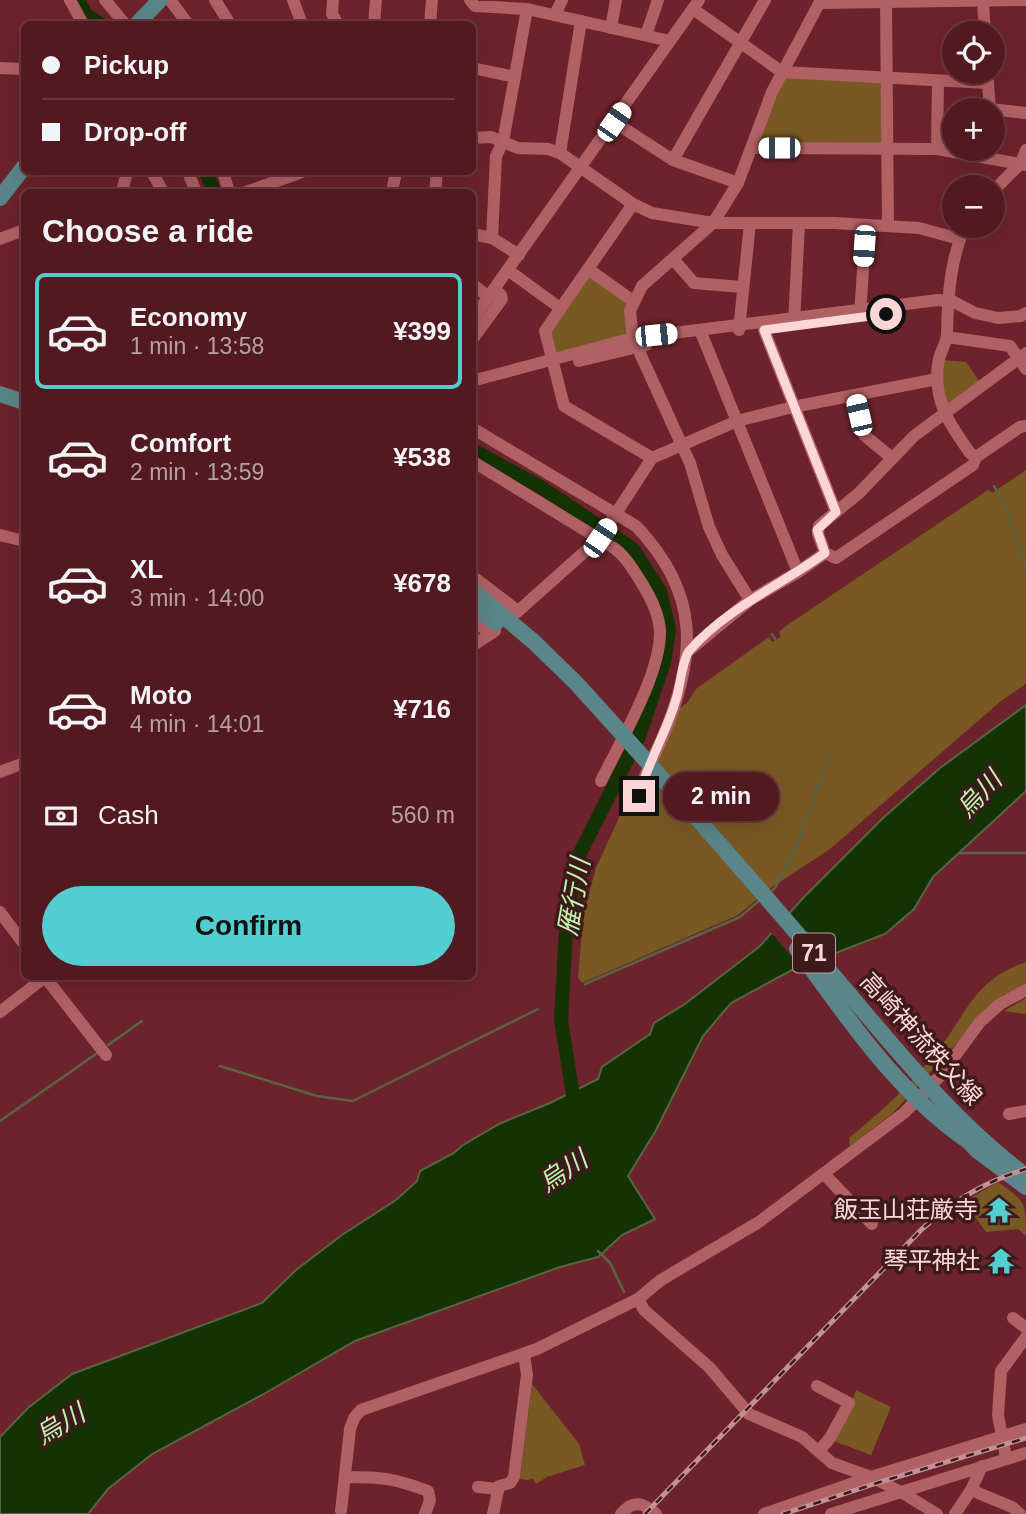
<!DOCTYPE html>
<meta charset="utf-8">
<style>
:root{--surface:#521a20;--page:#5c272d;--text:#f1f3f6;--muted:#b5a1a5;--line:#68383e;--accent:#52cdd0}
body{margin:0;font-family:Helvetica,"Noto Sans JP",sans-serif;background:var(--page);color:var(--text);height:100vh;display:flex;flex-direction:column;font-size:26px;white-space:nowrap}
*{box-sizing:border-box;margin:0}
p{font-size:23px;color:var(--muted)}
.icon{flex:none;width:38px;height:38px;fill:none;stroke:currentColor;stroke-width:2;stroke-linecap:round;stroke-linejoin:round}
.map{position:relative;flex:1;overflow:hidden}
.drawer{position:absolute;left:21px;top:189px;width:455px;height:791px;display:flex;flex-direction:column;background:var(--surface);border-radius:10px;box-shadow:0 7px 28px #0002,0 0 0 2px var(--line)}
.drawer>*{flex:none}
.guide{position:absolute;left:21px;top:21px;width:455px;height:154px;border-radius:10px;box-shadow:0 7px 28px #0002,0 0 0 2px var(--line);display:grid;align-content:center;height:154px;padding:0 21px;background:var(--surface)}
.fabs{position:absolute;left:942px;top:21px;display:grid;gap:14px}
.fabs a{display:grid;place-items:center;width:63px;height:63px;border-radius:50%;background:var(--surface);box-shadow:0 7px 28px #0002,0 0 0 2px var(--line);font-size:35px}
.end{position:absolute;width:32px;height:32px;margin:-16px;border:9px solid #fbd6d6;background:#111;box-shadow:0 0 0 4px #111}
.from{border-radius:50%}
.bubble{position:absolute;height:49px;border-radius:24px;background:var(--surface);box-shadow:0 7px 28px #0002,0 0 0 2px var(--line);font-size:23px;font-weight:700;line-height:49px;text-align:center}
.car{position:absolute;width:21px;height:42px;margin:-21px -10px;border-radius:9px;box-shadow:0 0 5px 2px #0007;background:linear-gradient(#fff 24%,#345 0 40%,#fff 0 76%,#345 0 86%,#fff 0)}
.guide b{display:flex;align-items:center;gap:24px;height:66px;font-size:26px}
.guide b+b{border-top:2px solid var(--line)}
.guide i{width:18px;height:18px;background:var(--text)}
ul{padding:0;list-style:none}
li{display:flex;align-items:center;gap:21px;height:116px;margin:0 14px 10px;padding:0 7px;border:4px solid transparent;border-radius:10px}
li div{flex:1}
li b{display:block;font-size:26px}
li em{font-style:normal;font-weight:700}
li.current{border-color:var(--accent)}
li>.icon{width:63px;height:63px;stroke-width:1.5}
h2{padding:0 21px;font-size:32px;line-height:84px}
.pay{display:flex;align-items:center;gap:18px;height:77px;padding:0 21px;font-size:26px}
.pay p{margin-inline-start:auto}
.action{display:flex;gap:14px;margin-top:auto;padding:14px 21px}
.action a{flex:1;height:80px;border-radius:42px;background:var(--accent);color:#111;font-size:28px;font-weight:700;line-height:80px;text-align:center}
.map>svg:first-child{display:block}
</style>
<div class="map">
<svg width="1026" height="1514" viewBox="0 0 1026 1514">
<rect width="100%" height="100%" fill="#6d232b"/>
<!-- green -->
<g fill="#785924">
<polygon points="785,77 879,81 882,85 883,142 881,145 760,144 759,138"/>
<polygon points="588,276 627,301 628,334 558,356 549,333"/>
<polygon points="943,360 966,362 980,382 947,407 943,392"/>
<polygon points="1026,470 1026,684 1001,701 830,849 772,887 738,915 582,983 578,978 583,915 596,868 664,719 687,703 696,689 769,637 772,642 781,637 779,632 786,626 988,490 992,493"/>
<path d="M1026 962V985L1003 995 992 1004 893 1113 850 1146 849 1138C880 1113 909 1086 934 1055 967 1016 971 981 1026 962Z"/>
<polygon points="1026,998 1026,1014 1004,1011"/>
<path d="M998 1182C1026 1202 1026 1202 1026 1236L1018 1229 986 1232 973 1214 967 1200Z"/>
<polygon points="532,1384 579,1444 585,1465 547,1477 536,1484 533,1478 528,1480 520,1479"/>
<polygon points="856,1390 891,1407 871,1455 831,1440 849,1410"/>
</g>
<!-- water -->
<polygon fill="#133304" stroke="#596443" stroke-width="2" points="1026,705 1026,791 933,877 914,909 885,934 792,970 731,1003 703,1036 655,1132 628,1176 655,1219 622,1235 598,1257 560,1267 355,1341 262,1395 152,1454 108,1489 88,1514 0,1514 0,1437 28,1408 72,1374 262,1303 296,1270 342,1235 396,1200 417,1181 420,1171 454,1153 463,1145 501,1123 550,1103 598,1079 602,1067 650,1034 654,1023 685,1004 760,946 803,898 883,818 940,768"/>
<!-- pier -->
<polygon fill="#6d232b" points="787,910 819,947 833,959 803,970 769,930"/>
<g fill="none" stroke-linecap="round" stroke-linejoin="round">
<!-- stream -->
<g stroke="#596443" stroke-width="2.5">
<polyline points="994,486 1005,505 1026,567"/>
<polyline points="772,634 775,639"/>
<polyline points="959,853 1026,853"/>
<polyline points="769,893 775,888 796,848 829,756"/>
<polyline points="585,984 740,917 761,899"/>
<polyline points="108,1045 142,1021"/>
<polyline points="220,1066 317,1096 353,1101 538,1009"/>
<polyline points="0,1121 96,1054"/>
<polyline points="598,1251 610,1263 624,1292"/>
</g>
<!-- river -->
<g stroke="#133304" stroke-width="14">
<polyline points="78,0 86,15 100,24"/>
<polyline points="206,172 214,192"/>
<polyline points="472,450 539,486 633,549 660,591 669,629 664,663 639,736 576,861 566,930 561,1020 575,1108"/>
</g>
<!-- minor -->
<g stroke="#b16064" stroke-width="12">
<polyline points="70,0 83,24"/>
<polyline points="105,0 125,24"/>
<polyline points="170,0 188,24"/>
<polyline points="215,0 230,24"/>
<polyline points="293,0 302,24"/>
<polyline points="333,0 332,14 338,24"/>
<polyline points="470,0 475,6 527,9 670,41"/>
<polyline points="886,2 888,226"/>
<polyline points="983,2 985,33"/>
<polyline points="820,3 1026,0"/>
<polyline points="693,9 782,72 988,83"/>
<polyline points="555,15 562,0"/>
<polyline points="374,24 376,0"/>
<polyline points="430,24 432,0"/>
<polyline points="611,28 616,0"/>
<polyline points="646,35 658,0"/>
<polyline points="0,68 24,69"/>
<polyline points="472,68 515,77"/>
<polyline points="987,72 990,109 1026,113"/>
<polyline points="614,122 673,160 738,183"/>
<polyline points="472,138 491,137 518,148 548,149 560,153 633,204 652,213 713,223 834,223 919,228 959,239"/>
<polyline points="752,148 937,149 1026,165"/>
<polyline points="937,149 938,81"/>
<polyline points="560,153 581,21"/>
<polyline points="673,160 765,0"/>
<polyline points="152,172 163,192"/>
<polyline points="188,172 196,192"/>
<polyline points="223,172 229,192"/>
<polyline points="122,192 127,172"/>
<polyline points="246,192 302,172"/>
<polyline points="392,192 396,172"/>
<polyline points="435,192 437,172"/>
<polyline points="992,192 1021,163 1026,150"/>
<polyline points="633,204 545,331 564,406 652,458"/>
<path d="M965 226C950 261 948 295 947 333 947 344 939 353 938 364 933 401 950 425 970 453L976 457"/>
<polyline points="472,234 492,238 519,255"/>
<polyline points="492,238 496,156 503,142 527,9"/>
<polyline points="0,239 24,230"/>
<polyline points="673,259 694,283 742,287"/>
<polyline points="588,269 633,301"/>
<polyline points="508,270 560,308"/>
<polyline points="472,284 489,297"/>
<polyline points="860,315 866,225"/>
<polyline points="472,320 699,0"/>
<polyline points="764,322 764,330 836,512"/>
<polyline points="794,324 799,223"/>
<polyline points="700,330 798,572"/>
<polyline points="739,330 750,223"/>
<polyline points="947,337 1010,346 1026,369"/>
<polyline points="472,340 502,299 501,295 494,289"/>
<polyline points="1026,353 914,436 859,493 819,526 818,534 825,553 836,558 973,465 976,457 1020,427 1026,426"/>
<polyline points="579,361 646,345"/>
<polyline points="472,381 633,338 938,300 954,302 975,313 998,318 1021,316 1026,313"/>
<polyline points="855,396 864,435 892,458"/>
<path d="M472 428 636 526C701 594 697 657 662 739 652 762 637 784 642 810"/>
<path d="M472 461 614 548C626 557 633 569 641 582 650 596 659 614 660 631 661 674 620 742 601 781"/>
<polyline points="0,535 24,541"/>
<polyline points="472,576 518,611"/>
<polyline points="750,600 722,555 709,527 690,463 633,338 630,311 642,286 713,223 738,183 772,92 821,0"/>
<polyline points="516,613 600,538 652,458 737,421 793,407 937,379"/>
<polyline points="472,619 490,633"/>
<polyline points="472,646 495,631"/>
<polyline points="687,652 750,600 798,572 825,553"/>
<polyline points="0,772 24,763"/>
<polyline points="0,912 24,944"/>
<polyline points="0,1012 45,977 106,1055"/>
<polyline points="1009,1114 1026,1111"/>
<polyline points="824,1174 872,1224"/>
<polyline points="638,1299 644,1310 709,1367 749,1414 802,1437 832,1463 871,1477 901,1492 937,1514"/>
<polyline points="1013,1318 1026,1328"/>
<polyline points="817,1386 849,1403 830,1438 819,1451"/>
<polyline points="1006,1458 998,1415 1001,1371 1026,1337"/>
<path d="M345 1477C382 1477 393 1478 428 1491L430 1500 425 1514"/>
<polyline points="478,1487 498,1489"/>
<polyline points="971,1490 1012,1507 1020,1514"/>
<polyline points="341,1511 350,1429 354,1418 361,1410 537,1349 638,1299 661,1280 759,1222 904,1113 941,1075 980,1022 1000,1004 1026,990"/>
<polyline points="493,1514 499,1486 510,1483 514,1477 527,1375 524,1354"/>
<path d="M621 1514C633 1499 644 1503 656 1514"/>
<polyline points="764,1514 871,1477 1026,1429"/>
<polyline points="831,1514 1026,1453"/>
<polyline points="955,1514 971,1490 982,1466"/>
</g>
<!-- major -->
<g stroke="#59868a" stroke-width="16">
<polyline points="137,24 160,0"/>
<polyline points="0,198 24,167"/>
<polyline points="0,394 24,402"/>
<path d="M472 590 534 642 576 683C663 778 748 876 832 974 893 1045 950 1119 1026 1176"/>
<polyline points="472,605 496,623"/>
<path d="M797 949C847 1017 895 1090 965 1139"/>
<polyline points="958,1131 978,1151 1026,1187"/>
</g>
<!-- rail casing -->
<g stroke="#c39093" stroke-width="5">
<g id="rail">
<path d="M645 1514 922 1229C955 1200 984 1182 1026 1169"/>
<polyline points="783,1514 877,1483 1026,1438"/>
</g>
</g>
<!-- rail -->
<use href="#rail" stroke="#3d1b1d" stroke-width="2.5" stroke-dasharray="8" stroke-linecap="butt"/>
</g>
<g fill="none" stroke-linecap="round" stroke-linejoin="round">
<!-- route -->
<path stroke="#fbd6d6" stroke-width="9" d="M639 796C648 761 668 730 677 696 680 685 683 657 690 650 727 608 781 585 825 553L817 530 836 512 764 330 886 314"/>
</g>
<!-- icons -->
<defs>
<g id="temple-bare" transform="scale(2.1)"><path d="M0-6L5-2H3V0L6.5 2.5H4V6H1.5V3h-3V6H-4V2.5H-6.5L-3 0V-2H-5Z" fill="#52cdd0" stroke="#3d1b1d" stroke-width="2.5" paint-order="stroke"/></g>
</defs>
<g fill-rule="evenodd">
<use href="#temple-bare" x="999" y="1210"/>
<use href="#temple-bare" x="1001" y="1261"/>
</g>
<g text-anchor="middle" stroke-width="7" stroke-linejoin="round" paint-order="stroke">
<!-- shield labels -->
<rect fill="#3d1b1d" stroke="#c29e9e" stroke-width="2" x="793" y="933.5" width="42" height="39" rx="5"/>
<g font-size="23" font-weight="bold" fill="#fbd6d6">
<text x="814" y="961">71</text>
</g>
<!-- street labels -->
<g font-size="24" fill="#fbd6d6" stroke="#3d1b1d">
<text transform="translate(921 1039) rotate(48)" y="8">高崎神流秩父線</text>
</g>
<!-- poi labels -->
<g font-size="24" fill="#fbd6d6" stroke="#3d1b1d" text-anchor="end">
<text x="978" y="1218">飯玉山荘厳寺</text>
<text x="980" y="1269">琴平神社</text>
</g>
<!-- water labels -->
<g font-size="26" font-style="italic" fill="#bff6ac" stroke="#3d1b1d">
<text transform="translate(979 794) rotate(-47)" y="9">烏川</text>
<text transform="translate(574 897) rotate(-80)" y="9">雁行川</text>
<text transform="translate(563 1171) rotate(-34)" y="9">烏川</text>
<text transform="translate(60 1424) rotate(-31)" y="9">烏川</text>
</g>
</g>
</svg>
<div class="fabs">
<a><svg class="icon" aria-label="locate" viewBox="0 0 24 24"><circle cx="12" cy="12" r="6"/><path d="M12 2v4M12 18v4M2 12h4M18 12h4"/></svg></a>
<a>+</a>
<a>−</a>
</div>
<i class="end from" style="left:886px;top:314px"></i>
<i class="end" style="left:639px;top:796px"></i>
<div class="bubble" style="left:663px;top:772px;width:116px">2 min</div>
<i class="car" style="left:614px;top:122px;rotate:35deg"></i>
<i class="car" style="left:779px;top:148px;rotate:270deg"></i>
<i class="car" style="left:864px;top:246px;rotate:184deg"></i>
<i class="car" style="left:656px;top:335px;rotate:84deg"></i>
<i class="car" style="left:859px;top:415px;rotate:347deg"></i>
<i class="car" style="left:600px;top:538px;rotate:34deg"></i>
<div class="guide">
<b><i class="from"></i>Pickup</b>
<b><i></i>Drop-off</b>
</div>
<section class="drawer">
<h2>Choose a ride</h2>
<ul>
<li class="current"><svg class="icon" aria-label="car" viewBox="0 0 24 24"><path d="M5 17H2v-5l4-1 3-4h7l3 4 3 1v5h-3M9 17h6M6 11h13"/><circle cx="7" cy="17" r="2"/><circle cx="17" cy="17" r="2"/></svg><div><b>Economy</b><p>1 min · 13:58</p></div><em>¥399</em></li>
<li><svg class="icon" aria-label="car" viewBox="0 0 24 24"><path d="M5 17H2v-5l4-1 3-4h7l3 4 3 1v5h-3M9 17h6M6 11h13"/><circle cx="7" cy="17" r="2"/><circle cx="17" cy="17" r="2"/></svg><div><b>Comfort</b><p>2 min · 13:59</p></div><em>¥538</em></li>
<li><svg class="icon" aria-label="car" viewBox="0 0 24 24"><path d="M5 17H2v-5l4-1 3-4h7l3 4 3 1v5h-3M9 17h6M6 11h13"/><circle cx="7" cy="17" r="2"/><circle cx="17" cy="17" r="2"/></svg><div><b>XL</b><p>3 min · 14:00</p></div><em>¥678</em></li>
<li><svg class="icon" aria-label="car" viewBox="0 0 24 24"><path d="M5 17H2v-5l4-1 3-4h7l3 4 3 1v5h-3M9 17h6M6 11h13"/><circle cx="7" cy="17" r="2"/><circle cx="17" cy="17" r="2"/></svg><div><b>Moto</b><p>4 min · 14:01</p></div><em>¥716</em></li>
</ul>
<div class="pay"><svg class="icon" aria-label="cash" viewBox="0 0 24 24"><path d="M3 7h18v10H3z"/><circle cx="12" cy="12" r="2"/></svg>Cash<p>560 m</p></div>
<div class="action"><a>Confirm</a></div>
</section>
</div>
